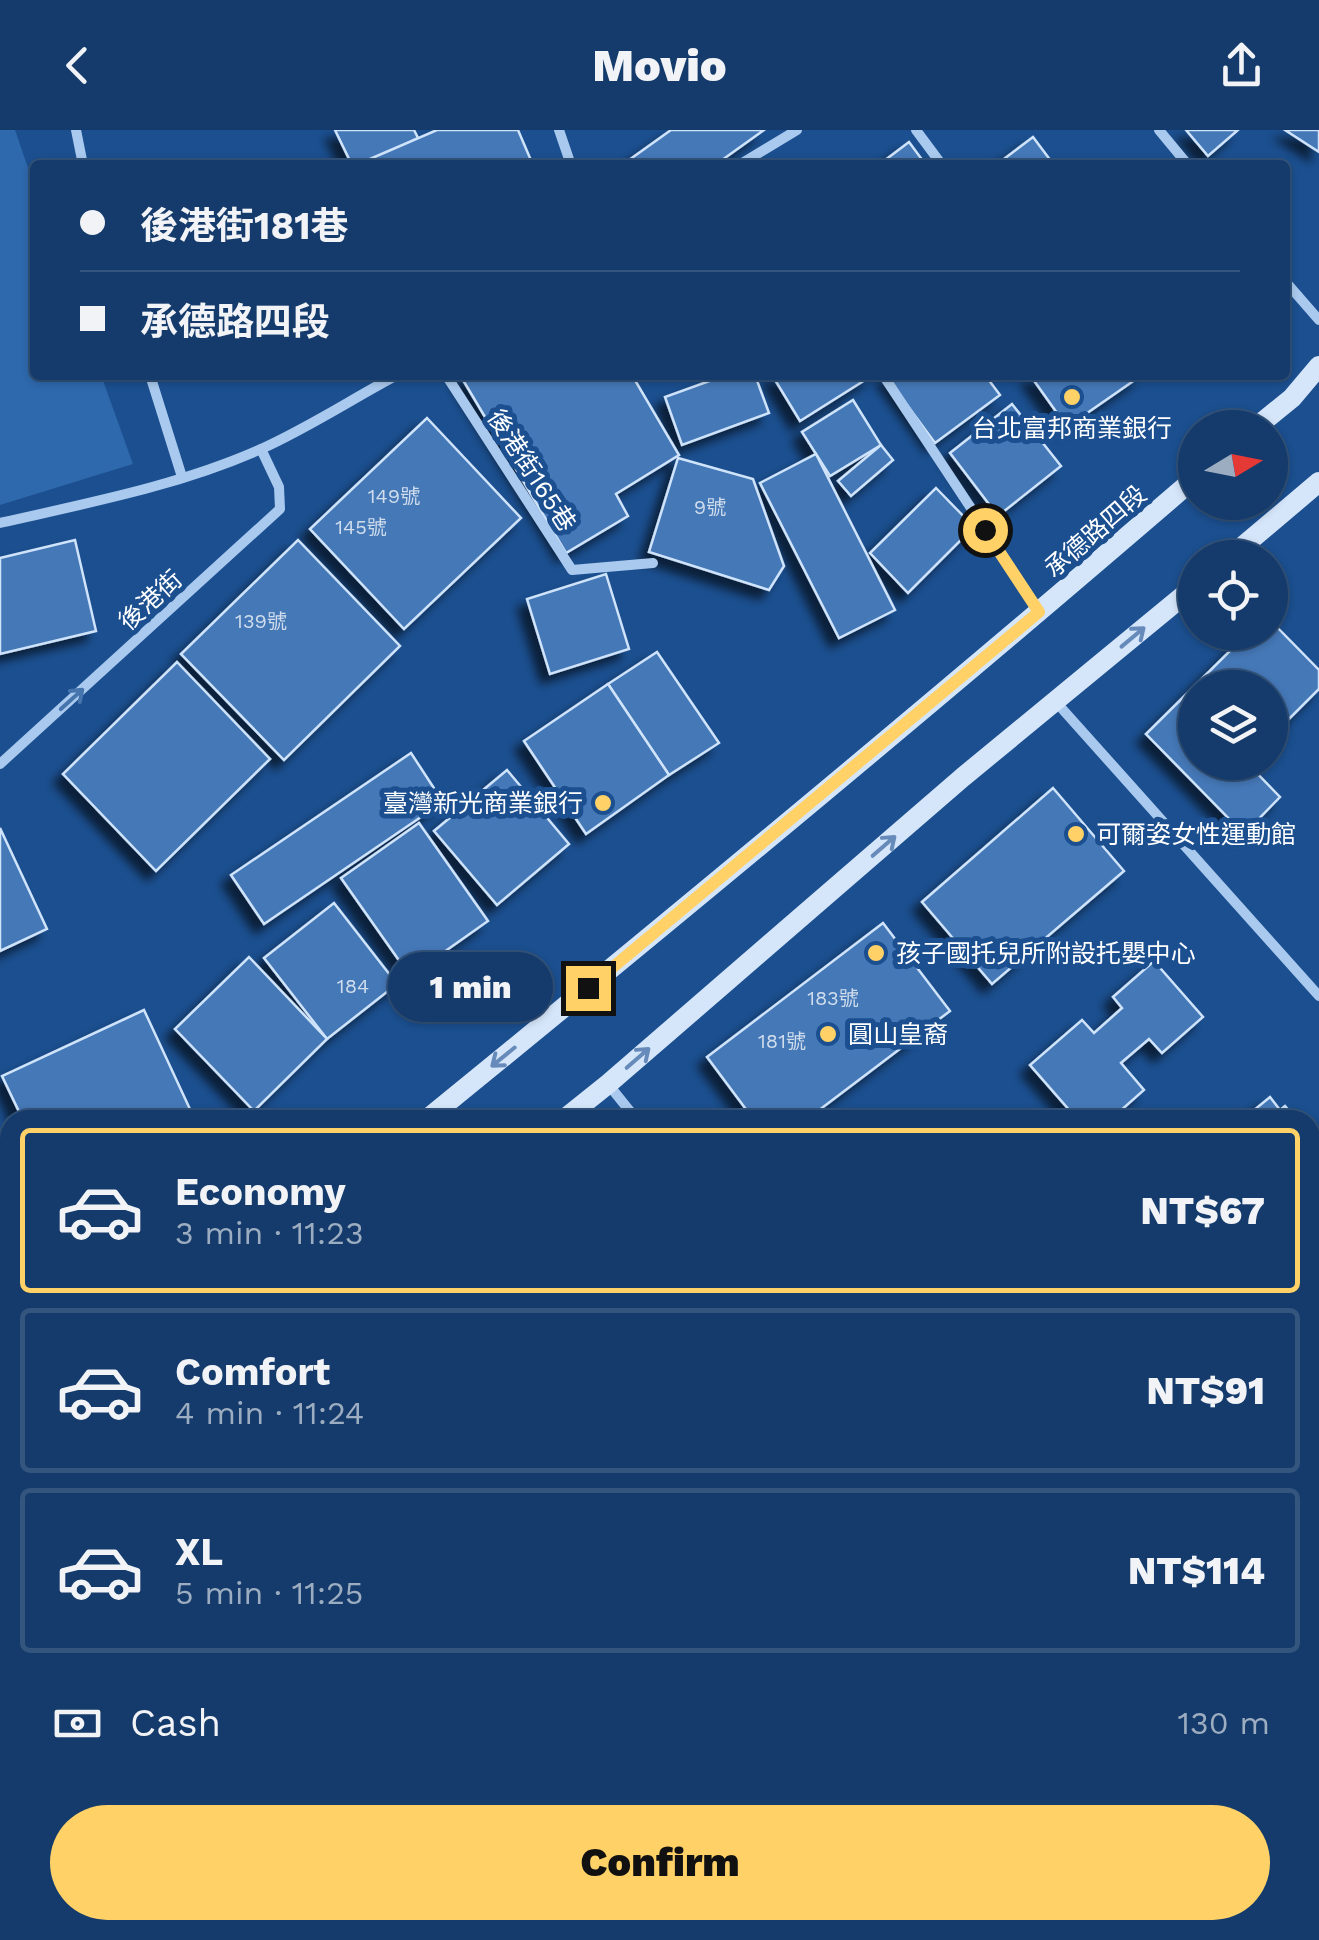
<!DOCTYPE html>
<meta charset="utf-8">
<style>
:root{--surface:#143b6b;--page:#214673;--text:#f1f3f6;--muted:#9dadc1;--line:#33557e;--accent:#ffd166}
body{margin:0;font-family:"Work Sans","Noto Sans TC",sans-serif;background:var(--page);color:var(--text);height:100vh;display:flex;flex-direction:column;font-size:38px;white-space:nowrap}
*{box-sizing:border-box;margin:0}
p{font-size:32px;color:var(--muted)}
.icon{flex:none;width:55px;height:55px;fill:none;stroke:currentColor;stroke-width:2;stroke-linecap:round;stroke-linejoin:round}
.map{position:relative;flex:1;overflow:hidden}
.side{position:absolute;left:0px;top:980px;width:1320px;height:830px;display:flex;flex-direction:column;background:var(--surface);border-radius:30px 30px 0 0;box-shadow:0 2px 8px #0004,0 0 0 2px var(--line)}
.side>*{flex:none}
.banner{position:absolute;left:30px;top:30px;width:1260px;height:220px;border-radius:10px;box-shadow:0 2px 8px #0004,0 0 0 2px var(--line);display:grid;align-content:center;height:220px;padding:0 50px;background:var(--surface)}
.needle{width:65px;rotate:80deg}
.controls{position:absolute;left:1178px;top:280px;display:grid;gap:20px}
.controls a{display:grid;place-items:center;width:110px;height:110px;border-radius:50%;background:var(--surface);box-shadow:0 2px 8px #0004,0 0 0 2px var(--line);font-size:50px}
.end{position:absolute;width:45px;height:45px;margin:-22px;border:12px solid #ffd166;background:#111;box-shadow:0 0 0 5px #111}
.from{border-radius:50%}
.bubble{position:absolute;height:70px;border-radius:35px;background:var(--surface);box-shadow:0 2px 8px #0004,0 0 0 2px var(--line);font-size:32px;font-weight:800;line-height:70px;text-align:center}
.banner b{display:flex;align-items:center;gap:35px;height:95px;font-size:38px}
.banner b+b{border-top:2px solid var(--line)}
.banner i{width:25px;height:25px;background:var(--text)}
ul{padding:18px 0 0;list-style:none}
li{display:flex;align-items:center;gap:30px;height:165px;margin:0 20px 15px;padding:0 30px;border:5px solid var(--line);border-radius:10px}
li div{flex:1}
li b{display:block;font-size:38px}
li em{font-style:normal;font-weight:800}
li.active{border-color:var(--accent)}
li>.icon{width:90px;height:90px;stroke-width:1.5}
.pay{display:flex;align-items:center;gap:25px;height:110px;padding:0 50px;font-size:38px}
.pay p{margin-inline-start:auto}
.action{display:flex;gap:20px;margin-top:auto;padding:20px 50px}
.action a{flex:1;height:115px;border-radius:60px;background:var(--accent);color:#111;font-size:40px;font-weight:800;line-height:115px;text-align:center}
header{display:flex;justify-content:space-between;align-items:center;height:130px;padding:0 50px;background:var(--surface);font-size:45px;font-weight:800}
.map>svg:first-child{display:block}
</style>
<header><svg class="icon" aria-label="back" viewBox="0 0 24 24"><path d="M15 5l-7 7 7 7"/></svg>Movio<svg class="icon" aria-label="share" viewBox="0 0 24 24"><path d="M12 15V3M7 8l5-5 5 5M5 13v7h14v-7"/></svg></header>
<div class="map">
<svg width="1319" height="1810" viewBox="0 0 1319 1810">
<defs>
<filter id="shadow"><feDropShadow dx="-9" dy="9" stdDeviation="5" flood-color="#0009"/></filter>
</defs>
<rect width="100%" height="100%" fill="#1b4f8f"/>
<!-- green -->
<g fill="#2e69ad">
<polygon points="0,0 15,0 35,58 35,245 101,245 133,334 0,375"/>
<polygon points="1,1518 10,1530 10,1598 0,1582"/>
<polygon points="0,1613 10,1613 10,1800 203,1800 210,1810 0,1810"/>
<polygon points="268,1800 384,1800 372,1810 255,1810"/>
</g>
<!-- building -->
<g fill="#4478b7" stroke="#cfe3fa" stroke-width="2.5" filter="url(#shadow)">
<polygon points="335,0 414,0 418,8 363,35 352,35"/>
<polygon points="437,0 518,0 533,35 356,35"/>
<polygon points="671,0 764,0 715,35 622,35"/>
<polygon points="1186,0 1238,0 1208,26"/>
<polygon points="1285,0 1319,0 1319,22"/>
<polygon points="1033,7 1054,35 996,35"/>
<polygon points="909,12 926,35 881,35 880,34"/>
<polygon points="460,245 632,245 679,325 616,364 628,386 566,423"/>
<polygon points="726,245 755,245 769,283 682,315 665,267"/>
<polygon points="772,245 873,245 800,291"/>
<polygon points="885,245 985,245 1000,265 935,313"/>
<polygon points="1030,245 1142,245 1067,297"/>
<polygon points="853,270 881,315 830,346 802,302"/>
<polygon points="1012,274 1061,336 998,386 950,323"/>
<polygon points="427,288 521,388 404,499 310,399"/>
<polygon points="881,315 893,330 851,366 838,351"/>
<polygon points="816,324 895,480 839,508 760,353"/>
<polygon points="678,328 753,349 784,436 769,460 649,422"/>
<polygon points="936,358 974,397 908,463 870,423"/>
<polygon points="75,410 96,501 0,524 0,428"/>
<polygon points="298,410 400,516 284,630 181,524"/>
<polygon points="606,444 629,519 550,544 527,469"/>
<polygon points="1270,490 1319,540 1319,559 1270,608 1270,558 1195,558 1195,632 1246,632 1280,667 1244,704 1146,604 1249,502 1270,502"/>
<polygon points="657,522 719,613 669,645 608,554"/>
<polygon points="177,532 270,629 156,741 63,644"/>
<polygon points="608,554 669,645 586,704 524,611"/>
<polygon points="411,623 443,672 264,794 231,745"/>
<polygon points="507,640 569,714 497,775 434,701"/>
<polygon points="1053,658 1124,741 992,854 922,772"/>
<polygon points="419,693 488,791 410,846 341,748"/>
<polygon points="0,698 47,799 0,821"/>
<polygon points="334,773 397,854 327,909 264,828"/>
<polygon points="883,793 950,881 806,990 754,990 707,927"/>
<polygon points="249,827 327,909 254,981 175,899"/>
<polygon points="1154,831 1203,887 1162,923 1149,909 1121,933 1144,960 1110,990 1078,990 1030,935 1082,890 1094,903 1122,878 1113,867"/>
<polygon points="144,880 195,990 23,990 2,946"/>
<polygon points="1270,967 1280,980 1285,976 1297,990 1242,990"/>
<polygon points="1310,1016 1319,1027 1319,1031 1310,1039"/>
<polygon points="1319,1115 1319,1212 1310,1220 1310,1122"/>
<polygon points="1319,1437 1319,1531 1310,1523 1310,1448"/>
<rect x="1310" y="1494" width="9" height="113"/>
<polygon points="1310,1626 1319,1627 1319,1810 1273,1810 1203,1800 1310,1800"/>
<polygon points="443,1800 595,1800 582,1810 450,1810"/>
</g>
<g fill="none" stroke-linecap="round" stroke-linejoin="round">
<!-- street -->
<g stroke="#a9c9ee" stroke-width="10">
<polyline points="76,0 83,35"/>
<polyline points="559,0 571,35"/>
<polyline points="916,0 942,35"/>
<polyline points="1159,0 1188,35"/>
<polyline points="739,35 797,0"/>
<polyline points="1285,151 1319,190"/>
<polyline points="150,245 182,347"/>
<polyline points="446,245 572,440 653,433"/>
<polyline points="883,245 1039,481"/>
<path d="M0 393C87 373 178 356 261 319 308 298 352 269 397 245"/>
<polyline points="1056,572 1319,866"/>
<polyline points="0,634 280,379 279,357 261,319"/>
<polyline points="608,954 637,990"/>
</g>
<!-- secondary -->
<g stroke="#d6e6fa" stroke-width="20">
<polyline points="1255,298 1292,268 1319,236"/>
<polyline points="1229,428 1319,352"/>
<path d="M426 990C685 779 942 566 1195 348"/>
<polyline points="563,990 608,954 963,647 1195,456"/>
<polyline points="0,1293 10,1287"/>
<polyline points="1310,1387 1319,1380"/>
<polyline points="0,1399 10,1394"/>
<polyline points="751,1810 765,1800"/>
</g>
</g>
<!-- one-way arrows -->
<defs><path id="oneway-shaft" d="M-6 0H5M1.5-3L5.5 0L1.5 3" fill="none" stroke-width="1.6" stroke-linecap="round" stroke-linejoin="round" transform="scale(2.5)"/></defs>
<g stroke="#668bba">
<use href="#oneway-shaft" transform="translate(1133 507) rotate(-40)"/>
<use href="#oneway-shaft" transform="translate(884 716) rotate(-41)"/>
<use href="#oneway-shaft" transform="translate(503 927) rotate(141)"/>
<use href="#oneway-shaft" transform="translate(638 928) rotate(-41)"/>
</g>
<use stroke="#4674ac" href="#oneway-shaft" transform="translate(72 569) rotate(-42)"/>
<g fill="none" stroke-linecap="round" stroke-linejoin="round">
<!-- route -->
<polyline stroke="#ffd166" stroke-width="12" points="588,858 1039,482 985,400"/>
</g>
<!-- markers -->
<g fill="#ffd166" stroke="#1b4f8f" stroke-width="4">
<circle cx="1072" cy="267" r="10"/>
<circle cx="603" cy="673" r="10"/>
<circle cx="1076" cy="704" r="10"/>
<circle cx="876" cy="823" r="10"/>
<circle cx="828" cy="904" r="10"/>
</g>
<g text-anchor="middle" stroke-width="10" stroke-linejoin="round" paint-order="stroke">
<!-- number labels -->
<g font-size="20" fill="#d0dded">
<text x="394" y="373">149號</text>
<text x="710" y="384">9號</text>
<text x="361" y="404">145號</text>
<text x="261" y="498">139號</text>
<text x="353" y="863">184</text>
<text x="833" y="875">183號</text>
<text x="782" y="918">181號</text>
</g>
<!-- poi labels -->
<g font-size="25" fill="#fff" stroke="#1b4f8f" text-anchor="start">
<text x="1072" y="307" text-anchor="middle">台北富邦商業銀行</text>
<text x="583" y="682" text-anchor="end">臺灣新光商業銀行</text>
<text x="1096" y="713">可爾姿女性運動館</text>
<text x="896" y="832">孩子國托兒所附設托嬰中心</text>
<text x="848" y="913">圓山皇裔</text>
</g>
<!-- street labels -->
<g font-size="25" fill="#fff" stroke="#1b4f8f">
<text transform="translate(532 340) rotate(57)" y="9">後港街165巷</text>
<text transform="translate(1095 401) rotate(-41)" y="9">承德路四段</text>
<text transform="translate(150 470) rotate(-42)" y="9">後港街</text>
</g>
</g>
</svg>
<div class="controls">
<a><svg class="needle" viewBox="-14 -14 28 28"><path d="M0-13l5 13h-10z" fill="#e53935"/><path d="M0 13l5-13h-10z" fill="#9dadc1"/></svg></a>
<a><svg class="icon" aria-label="locate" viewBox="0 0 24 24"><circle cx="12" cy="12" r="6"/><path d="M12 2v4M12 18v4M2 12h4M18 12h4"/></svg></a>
<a><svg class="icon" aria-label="layers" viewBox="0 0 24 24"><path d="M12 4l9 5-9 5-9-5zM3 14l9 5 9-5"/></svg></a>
</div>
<i class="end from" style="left:985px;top:400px"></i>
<i class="end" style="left:588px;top:858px"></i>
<div class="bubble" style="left:388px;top:822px;width:165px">1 min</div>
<div class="banner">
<b><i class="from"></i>後港街181巷</b>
<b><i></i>承德路四段</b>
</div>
<section class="side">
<ul>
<li class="active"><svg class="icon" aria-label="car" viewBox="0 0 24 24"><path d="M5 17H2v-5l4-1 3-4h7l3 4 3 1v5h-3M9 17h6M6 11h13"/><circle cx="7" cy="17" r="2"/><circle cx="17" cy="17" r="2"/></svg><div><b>Economy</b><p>3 min · 11:23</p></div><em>NT$67</em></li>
<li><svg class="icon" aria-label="car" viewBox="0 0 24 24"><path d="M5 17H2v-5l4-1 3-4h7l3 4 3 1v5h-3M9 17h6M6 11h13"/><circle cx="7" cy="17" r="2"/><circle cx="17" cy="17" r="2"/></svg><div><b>Comfort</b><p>4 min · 11:24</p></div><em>NT$91</em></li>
<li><svg class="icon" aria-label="car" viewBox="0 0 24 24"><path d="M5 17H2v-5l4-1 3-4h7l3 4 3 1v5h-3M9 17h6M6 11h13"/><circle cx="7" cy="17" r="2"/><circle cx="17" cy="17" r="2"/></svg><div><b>XL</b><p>5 min · 11:25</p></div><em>NT$114</em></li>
</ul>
<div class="pay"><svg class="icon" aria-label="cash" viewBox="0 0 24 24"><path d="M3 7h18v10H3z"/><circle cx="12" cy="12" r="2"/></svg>Cash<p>130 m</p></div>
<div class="action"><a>Confirm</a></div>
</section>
</div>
